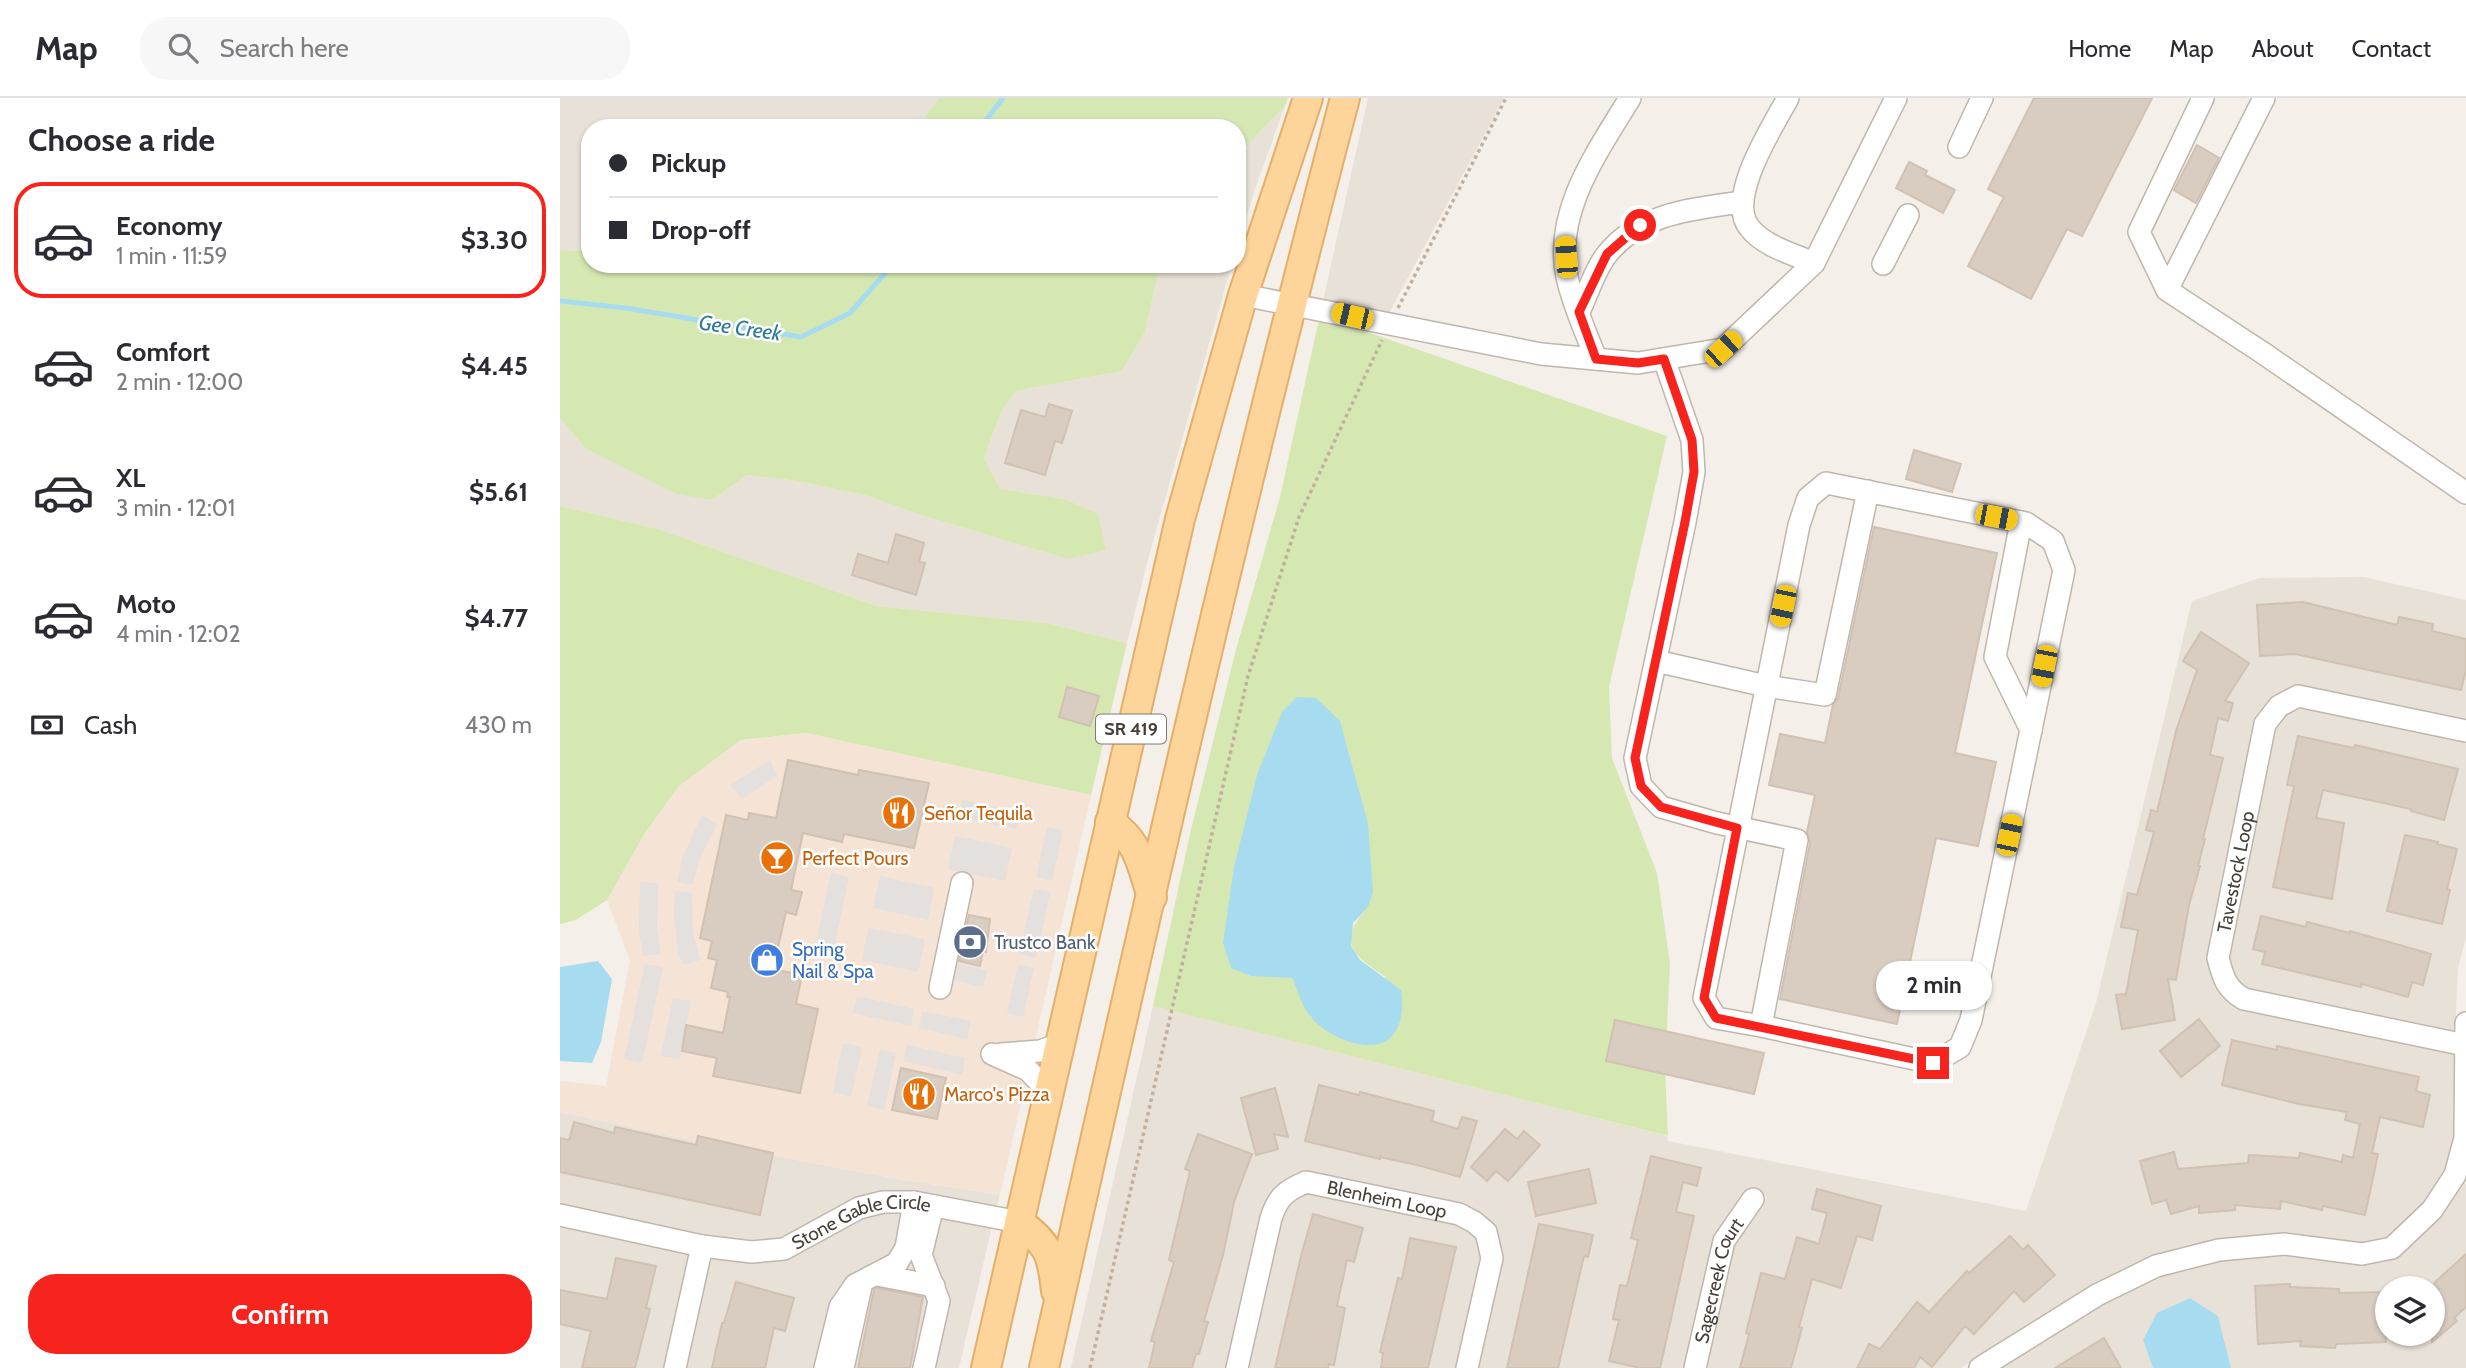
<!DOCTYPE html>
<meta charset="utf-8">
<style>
:root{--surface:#fff;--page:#f7f7f7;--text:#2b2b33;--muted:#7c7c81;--line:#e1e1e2;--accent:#f7231d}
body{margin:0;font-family:Cabin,sans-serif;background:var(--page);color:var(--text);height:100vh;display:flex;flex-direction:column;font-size:26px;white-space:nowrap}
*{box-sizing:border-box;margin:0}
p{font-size:23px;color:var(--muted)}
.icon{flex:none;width:38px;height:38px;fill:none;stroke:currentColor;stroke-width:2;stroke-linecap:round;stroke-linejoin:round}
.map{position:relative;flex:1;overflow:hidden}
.sheet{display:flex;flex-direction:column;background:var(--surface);width:560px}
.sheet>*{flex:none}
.top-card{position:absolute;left:21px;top:21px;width:665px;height:154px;border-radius:28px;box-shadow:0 2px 5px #0004;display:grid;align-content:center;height:154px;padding:0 28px;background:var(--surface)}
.tools{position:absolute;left:1815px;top:1178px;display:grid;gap:14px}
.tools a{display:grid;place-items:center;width:70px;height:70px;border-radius:50%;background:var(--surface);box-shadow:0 2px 5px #0004;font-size:35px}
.end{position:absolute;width:32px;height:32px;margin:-16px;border:9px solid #f7231d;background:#fff;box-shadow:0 0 0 4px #fff}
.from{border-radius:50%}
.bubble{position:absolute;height:49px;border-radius:24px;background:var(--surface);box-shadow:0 2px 5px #0004;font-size:23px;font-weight:700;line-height:49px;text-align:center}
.car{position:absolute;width:21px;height:42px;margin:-21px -10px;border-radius:9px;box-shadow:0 0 5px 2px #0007;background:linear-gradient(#f5c518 24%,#345 0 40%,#f5c518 0 76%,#345 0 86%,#f5c518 0)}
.top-card b{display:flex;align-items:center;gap:24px;height:66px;font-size:26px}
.top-card b+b{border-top:2px solid var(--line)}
.top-card i{width:18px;height:18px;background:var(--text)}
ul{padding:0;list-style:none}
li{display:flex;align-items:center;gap:21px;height:116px;margin:0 14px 10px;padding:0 14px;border:4px solid transparent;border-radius:28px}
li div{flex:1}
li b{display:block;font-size:26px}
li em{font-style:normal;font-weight:700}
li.active{border-color:var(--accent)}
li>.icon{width:63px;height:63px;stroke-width:1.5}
h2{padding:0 28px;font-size:32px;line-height:84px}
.pay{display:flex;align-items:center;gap:18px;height:77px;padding:0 28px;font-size:26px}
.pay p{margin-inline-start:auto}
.primary-button{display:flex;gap:14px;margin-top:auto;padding:14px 28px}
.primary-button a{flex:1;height:80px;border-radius:28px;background:var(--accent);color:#fff;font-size:28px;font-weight:700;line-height:80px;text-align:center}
header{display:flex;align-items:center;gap:42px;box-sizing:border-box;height:98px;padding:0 35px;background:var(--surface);border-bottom:2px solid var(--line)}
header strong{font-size:33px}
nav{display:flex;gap:38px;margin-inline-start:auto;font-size:24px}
.search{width:490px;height:63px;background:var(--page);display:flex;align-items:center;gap:18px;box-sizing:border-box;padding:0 24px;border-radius:28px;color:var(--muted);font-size:26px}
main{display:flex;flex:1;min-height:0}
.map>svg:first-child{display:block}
</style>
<header>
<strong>Map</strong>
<div class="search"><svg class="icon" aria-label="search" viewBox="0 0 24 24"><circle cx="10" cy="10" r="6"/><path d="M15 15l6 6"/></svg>Search here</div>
<nav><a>Home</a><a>Map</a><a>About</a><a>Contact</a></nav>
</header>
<main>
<section class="sheet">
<h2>Choose a ride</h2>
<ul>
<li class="active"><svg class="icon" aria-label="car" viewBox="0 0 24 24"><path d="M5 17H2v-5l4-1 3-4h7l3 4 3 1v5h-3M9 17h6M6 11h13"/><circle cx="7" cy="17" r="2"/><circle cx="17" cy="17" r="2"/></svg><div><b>Economy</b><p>1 min · 11:59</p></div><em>$3.30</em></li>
<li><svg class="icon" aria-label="car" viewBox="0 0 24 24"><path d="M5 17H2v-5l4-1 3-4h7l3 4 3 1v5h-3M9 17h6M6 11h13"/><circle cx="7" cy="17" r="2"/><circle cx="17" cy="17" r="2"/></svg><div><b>Comfort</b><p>2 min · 12:00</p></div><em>$4.45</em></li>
<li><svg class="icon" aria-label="car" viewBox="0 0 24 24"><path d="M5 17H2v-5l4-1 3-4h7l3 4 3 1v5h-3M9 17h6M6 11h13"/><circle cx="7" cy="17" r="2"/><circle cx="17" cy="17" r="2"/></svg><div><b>XL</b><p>3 min · 12:01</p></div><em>$5.61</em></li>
<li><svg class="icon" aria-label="car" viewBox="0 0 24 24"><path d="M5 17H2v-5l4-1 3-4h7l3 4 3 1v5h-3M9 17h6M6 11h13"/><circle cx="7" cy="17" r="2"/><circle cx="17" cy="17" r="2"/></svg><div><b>Moto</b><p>4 min · 12:02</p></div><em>$4.77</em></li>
</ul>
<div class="pay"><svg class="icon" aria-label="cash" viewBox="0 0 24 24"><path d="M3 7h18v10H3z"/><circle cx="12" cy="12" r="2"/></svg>Cash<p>430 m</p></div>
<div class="primary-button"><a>Confirm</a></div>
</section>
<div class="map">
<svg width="1906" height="1270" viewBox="0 0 1906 1270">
<rect width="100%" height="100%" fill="#f4efe9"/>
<!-- residential -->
<g fill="#e8e1d7" fill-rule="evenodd">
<polygon points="0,0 379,0 367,16 361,30 30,30 30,153 0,152"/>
<polygon points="808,0 944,0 828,217 763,203"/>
<polygon points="725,8 696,88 677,150 677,58"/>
<polygon points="600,166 672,166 588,461 567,545 486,525 317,508 98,431 0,408 0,320 25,350 152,402 187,377 237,383 305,397 358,416 507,461 504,401 439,391 424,361 440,316 456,293 562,273 585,234"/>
<polygon points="1804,479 1906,502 1906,624 1713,600 1710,603 1695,624 1648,858 1653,882 1662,898 1682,910 1894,954 1895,1038 1885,1073 1864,1106 1826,1141 1801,1146 1721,1136 1531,1189 1401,1270 1146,1270 1174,1147 1207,1099 1189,1088 1154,1140 1124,1270 918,1270 943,1163 937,1133 933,1127 740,1075 728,1081 707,1099 666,1270 511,1270 593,908 1107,1038 1108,1043 1466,1113 1536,905 1632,503 1699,480"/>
<polygon points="1740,609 1903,642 1906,646 1906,839 1898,871 1895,935 1687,892 1673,878 1669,861 1715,631 1726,616"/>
<polygon points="0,1014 126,1041 332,1080 440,1097 436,1110 355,1095 219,1142 191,1144 143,1139 0,1107"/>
<path d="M1906 1076V1270H1671L1658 1218 1630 1200 1597 1216 1583 1242 1593 1270H1439L1543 1205 1601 1177 1662 1161 1724 1155 1840 1157 1880 1119 1904 1083ZM1827 1190H1872V1236H1827Z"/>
<polygon points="747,1094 896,1125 917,1138 922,1160 896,1270 688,1270 721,1123 726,1108"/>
<polygon points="325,1114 354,1114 432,1128 399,1270 125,1270 151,1159 191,1163 304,1119"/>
<polygon points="0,1126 130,1155 104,1270 0,1270"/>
</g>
<!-- commercial -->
<polygon fill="#f5e4d5" points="246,635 531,697 440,1097 332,1080 126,1041 0,1014 0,983 46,988 70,862 47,802 85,735 118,689 180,643"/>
<!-- green -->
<g fill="#d6e8b2" fill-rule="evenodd">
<polygon points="379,0 728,0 725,8 677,58 677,30 361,30 367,16"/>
<polygon points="0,152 30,153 30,166 206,166 242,172 274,166 600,166 585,234 562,273 456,293 440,316 424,361 440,391 504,401 538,416 546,452 507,461 358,416 305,397 237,383 187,377 152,402 117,396 25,350 0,320"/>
<path d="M759 221 787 227 1107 338 1049 589 1052 660 1097 775 1110 866 1105 971 1108 1038 593 908 630 736 677 548 720 399ZM808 809C776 844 792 857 826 879L751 920 732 880Z"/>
<polygon points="0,408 98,431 317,508 486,525 567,545 531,697 246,635 181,642 118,689 85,735 47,802 16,822 0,826"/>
</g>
<!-- parking -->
<g fill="#e3e0dd">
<polygon points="210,662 217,678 182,701 170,687"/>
<polygon points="402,702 460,714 456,731 399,719"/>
<polygon points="142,717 157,726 139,763 133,787 117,784 123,758"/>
<polygon points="487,729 503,732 492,783 476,779"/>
<polygon points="395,738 452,750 445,783 388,771"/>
<polygon points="271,775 289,779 274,850 256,846"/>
<polygon points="320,778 374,790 368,822 313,810"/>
<polygon points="80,784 98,785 97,831 101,856 83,858 79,832"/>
<polygon points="474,791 490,794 476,860 459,856"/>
<polygon points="115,793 132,795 133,833 140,862 123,867 118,853 114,816"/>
<polygon points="308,830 365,841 358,874 302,862"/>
<polygon points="85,866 103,869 82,965 64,961"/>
<polygon points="397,866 427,872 423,889 394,882"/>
<polygon points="458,867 474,870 463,919 447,915"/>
<polygon points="297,898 354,911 351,928 293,915"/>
<polygon points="113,900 131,903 120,961 101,958"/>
<polygon points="362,913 411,923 407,941 359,930"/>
<polygon points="283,945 302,949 291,999 273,994"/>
<polygon points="347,947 405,960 402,977 344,963"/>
<polygon points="320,952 336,955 324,1012 307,1008"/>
</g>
<!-- water -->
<g fill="#a7dbf0">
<path d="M737 599 756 600 780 623 808 726 813 794 808 809 793 825 791 848 800 862 841 892C843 907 843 926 832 938 813 960 765 938 751 919 742 909 738 892 732 880L691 878 671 870 663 845 674 769 697 677 722 614Z"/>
<polygon points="38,863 52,881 41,944 32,965 0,963 0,869"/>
<polygon points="1630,1200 1658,1218 1671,1270 1593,1270 1583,1242 1597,1215"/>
</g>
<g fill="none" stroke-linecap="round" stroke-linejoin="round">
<!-- stream -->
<g stroke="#a7dbf0" stroke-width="5">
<polyline points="420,30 443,0"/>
<polyline points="0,203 66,210 241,239 290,215 333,166"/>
</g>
</g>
<!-- building -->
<g fill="#d9cdc1" stroke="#d1c1b2" stroke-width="2">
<polygon points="1474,0 1592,0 1522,138 1507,131 1471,201 1408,168 1444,99 1428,91"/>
<polygon points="1637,47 1659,60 1636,105 1614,92"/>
<polygon points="1349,64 1367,73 1365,77 1395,92 1383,115 1336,90"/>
<polygon points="489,306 512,313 502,345 495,343 485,377 445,365 461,312 485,319"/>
<polygon points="1354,352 1401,366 1392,394 1346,381"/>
<polygon points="1314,429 1437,455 1395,655 1436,664 1418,748 1376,740 1337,926 1220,901 1250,745 1247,734 1255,697 1209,687 1220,636 1265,645 1273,607 1278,600"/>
<polygon points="336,436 364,445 359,464 365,465 356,497 292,477 298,456 328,465"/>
<polygon points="1743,504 1837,527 1839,519 1873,526 1872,533 1906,541 1906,572 1901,592 1735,556 1700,558 1697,507"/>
<polygon points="1641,534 1689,565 1665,603 1673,605 1668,623 1658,620 1650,657 1663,660 1643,741 1645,741 1638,768 1640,768 1629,807 1616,882 1608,881 1615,922 1562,931 1556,897 1566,896 1578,832 1561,829 1568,795 1577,797 1594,734 1586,732 1591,712 1597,714 1616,633 1637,572 1623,563"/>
<polygon points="507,589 539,598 530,628 499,619"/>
<polygon points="1738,638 1794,650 1795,647 1898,671 1884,722 1851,713 1851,711 1763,692 1756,720 1784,725 1772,801 1713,789 1734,688 1727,687"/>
<polygon points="228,662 298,677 299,672 369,685 354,750 284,736 282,744 243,735 231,792 242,794 236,817 226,814 213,871 242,877 236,906 258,911 240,995 153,978 157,960 122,953 126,927 163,935 170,899 167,899 168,894 151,890 157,862 148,860 152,843 140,840 166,717 188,722 189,715 216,720"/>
<polygon points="1845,737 1878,744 1877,746 1897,751 1887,791 1890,792 1882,826 1827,813"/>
<polygon points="409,817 430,821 426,854 423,853 420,868 399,863"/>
<polygon points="1701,818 1746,829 1747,824 1790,835 1790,833 1871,856 1863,887 1852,884 1848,899 1802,886 1801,889 1702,866 1705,854 1693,851"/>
<polygon points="1639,921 1660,948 1621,979 1600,953"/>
<polygon points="1055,922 1204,955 1194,996 1046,963"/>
<polygon points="1672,942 1717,952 1717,948 1859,979 1856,993 1870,997 1863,1029 1820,1019 1812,1055 1818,1056 1805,1117 1763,1108 1762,1112 1721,1103 1720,1111 1675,1107 1675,1112 1639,1115 1639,1108 1611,1116 1606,1102 1592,1106 1580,1063 1614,1054 1618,1071 1688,1065 1689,1057 1739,1060 1740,1055 1782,1064 1783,1057 1793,1060 1800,1026 1785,1022 1787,1014 1739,1006 1662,987"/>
<polygon points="341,970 386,980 377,1021 332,1012"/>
<polygon points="759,987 799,997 800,994 874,1013 872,1023 898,1031 902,1019 917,1023 900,1079 861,1068 820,1059 820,1061 745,1043"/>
<polygon points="715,990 728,1039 714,1036 718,1051 696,1057 681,1000"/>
<polygon points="14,1024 54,1035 55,1029 136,1047 138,1038 213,1055 200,1117 0,1074 0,1040 9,1042"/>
<polygon points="945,1031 957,1041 964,1033 980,1047 948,1083 936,1073 927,1083 911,1069"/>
<polygon points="638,1036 692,1056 674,1104 663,1157 644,1223 648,1224 639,1256 636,1256 632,1270 589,1270 595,1244 591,1243 614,1164 609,1162 630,1073 625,1071"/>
<polygon points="1091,1058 1141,1070 1137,1088 1123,1084 1116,1114 1134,1118 1100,1270 1080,1270 1049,1263 1059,1222 1053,1221 1060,1187 1067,1188 1078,1142 1071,1140"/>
<polygon points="1029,1071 1036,1105 976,1118 968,1084"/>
<polygon points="1257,1091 1321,1108 1312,1142 1297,1138 1281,1190 1252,1181 1239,1229 1242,1230 1231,1270 1180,1270 1189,1236 1186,1235 1201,1175 1225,1181 1237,1139 1259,1146 1267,1115 1252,1111"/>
<polygon points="753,1116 803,1130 794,1164 787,1162 777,1208 785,1210 774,1267 769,1266 768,1270 715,1270 741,1158"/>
<polygon points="979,1126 1033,1137 1028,1159 1024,1158 998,1270 947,1270"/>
<polygon points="1450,1138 1463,1152 1468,1147 1495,1177 1464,1204 1454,1193 1414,1236 1405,1228 1372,1269 1360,1259 1354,1270 1297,1270 1309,1246 1320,1251 1357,1204 1369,1214 1407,1173 1409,1175"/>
<polygon points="850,1140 896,1149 887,1188 868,1270 821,1270 823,1255 820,1254 838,1180 842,1181"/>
<polygon points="1906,1156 1906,1209 1894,1220 1897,1223 1872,1244 1872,1196 1879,1191 1874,1185"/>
<polygon points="56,1160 96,1168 86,1210 90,1211 75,1270 22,1270 31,1233 0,1226 0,1192 47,1201"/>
<polygon points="176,1184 234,1200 225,1233 214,1230 205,1270 152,1270 162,1225 164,1225"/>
<polygon points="1730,1186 1730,1189 1779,1191 1779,1195 1825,1194 1826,1244 1776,1246 1775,1250 1740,1248 1741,1243 1698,1246 1695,1188"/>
<polygon points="317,1190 363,1199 350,1270 298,1270 314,1192"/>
<polygon points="1544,1240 1561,1270 1495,1270"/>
</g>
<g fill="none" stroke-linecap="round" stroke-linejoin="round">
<!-- minor casing -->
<g stroke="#c0b6ab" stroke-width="24">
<g id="minor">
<path d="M1228 0C1213 28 1166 100 1189 129 1203 148 1233 156 1254 165"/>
<polyline points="1643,0 1579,134 1607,192 1703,255 1906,395"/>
<polyline points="1399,49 1422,0"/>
<polyline points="1323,166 1348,117"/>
<polyline points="1607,192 1704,0"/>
<polyline points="683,197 981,256 1078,265 1163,251 1254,165 1336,0"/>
<path d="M1019 214C1027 197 1036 169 1048 155 1081 115 1133 111 1182 104"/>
<path d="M1036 261C1026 234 1013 207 1007 179 993 114 1038 53 1070 0"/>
<polyline points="1104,261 1132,342 1134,374 1125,424 1075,660 1081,688 1101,709 1157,725 1237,742 1201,928 1373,965 1400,949 1411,922 1504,472 1493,443 1466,425 1266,385 1248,400 1239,427 1144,900 1156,920 1201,928"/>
<polyline points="1461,424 1435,559 1471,632"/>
<polyline points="1096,563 1206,588 1265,597 1308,393"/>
<polyline points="380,890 402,785"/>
<path id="s1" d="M1905 947 1684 901C1666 891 1663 879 1658 860L1705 626 1719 608 1738 598 1906 633"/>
<polyline points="432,956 468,972 489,994"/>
<polyline points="441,956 480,953 500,946"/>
<path id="s2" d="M0 1117 142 1148 192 1154 224 1151 299 1110 323 1104H354L459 1124"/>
<polyline points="317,1177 374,1188"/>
<polyline points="115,1270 142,1148"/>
<polyline points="265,1270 280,1209 295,1187 337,1165 346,1150 354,1104"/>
<polyline points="283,1270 302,1184"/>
<polyline points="364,1270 379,1203 361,1157 373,1108"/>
<path id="s3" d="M677 1270 711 1120C718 1099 725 1093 746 1084L899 1116 914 1124 926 1134 932 1160 907 1270"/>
<path id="s4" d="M1135 1270 1164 1143 1193 1101"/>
<polyline points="1420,1270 1537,1197 1596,1168 1659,1152 1724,1146 1802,1156 1832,1150 1872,1112 1895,1077 1905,1040 1906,925"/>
</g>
</g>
<!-- major casing -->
<g stroke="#e3af69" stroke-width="32">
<g id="major">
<path d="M550 724C580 745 581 766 592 799"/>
<path d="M459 1124C489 1147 492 1156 496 1193"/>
<polyline points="426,1270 620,421 683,197 748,0"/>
<path d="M484 1270C579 845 674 421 785 0"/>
</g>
</g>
<!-- path -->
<g stroke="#c1b09d" stroke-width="3.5" stroke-dasharray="3.5 3.5" stroke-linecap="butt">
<polyline points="838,210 946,0"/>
<polyline points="530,1270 688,578 739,419 822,242"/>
</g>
<!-- minor -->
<use href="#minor" stroke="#fff" stroke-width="21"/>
<!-- major -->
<use href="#major" stroke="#fdd499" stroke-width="28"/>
</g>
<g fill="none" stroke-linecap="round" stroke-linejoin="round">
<!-- route -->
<polyline stroke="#f7231d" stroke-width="9" points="1080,127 1047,156 1019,214 1036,261 1078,265 1104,261 1132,342 1134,374 1125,424 1075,660 1081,688 1101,709 1177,730 1144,900 1156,920 1373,965"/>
</g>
<!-- icons -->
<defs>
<g id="restaurant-disc" transform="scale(1.75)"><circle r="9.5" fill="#e8710a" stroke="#fff"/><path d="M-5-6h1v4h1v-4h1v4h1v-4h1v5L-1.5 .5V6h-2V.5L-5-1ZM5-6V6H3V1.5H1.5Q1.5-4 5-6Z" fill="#fff"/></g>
<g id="bar-disc" transform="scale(1.75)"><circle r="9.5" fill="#e8710a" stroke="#fff"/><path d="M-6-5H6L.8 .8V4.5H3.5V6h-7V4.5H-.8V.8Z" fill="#fff"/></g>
<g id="bank-disc" transform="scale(1.75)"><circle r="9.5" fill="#5c6f8a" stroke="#fff"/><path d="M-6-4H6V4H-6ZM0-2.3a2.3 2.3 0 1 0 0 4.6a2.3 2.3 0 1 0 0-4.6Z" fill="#fff"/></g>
<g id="shop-disc" transform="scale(1.75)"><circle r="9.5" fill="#3f7fe0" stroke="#fff"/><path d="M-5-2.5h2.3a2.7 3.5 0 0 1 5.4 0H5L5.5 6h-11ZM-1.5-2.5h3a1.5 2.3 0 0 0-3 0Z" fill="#fff"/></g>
</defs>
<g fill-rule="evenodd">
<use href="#restaurant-disc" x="339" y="715"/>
<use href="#bar-disc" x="217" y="760"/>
<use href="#bank-disc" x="410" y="844"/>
<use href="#shop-disc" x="207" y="862"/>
<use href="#restaurant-disc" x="359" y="996"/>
</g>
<g text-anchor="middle" stroke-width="5" stroke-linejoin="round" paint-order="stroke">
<!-- shield labels -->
<rect fill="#fff" stroke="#7f7973" stroke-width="2" x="536" y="616.5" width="70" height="29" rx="5"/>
<g font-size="18" font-weight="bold" fill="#483f37">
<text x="571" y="637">SR 419</text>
</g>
<!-- food labels -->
<g font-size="19" fill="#c56008" stroke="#fff" text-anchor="start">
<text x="364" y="722">Señor Tequila</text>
<text x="242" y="767">Perfect Pours</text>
<text x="384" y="1003">Marco's Pizza</text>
</g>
<!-- street labels -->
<g font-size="19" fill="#483f37" stroke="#fff">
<text dy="7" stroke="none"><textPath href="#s1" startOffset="364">Tavestock Loop</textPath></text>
<text dy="7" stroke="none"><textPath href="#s3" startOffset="289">Blenheim Loop</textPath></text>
<text dy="7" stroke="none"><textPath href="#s2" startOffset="312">Stone Gable Circle</textPath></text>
<text dy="7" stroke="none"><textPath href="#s4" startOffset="91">Sagecreek Court</textPath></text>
</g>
<!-- service labels -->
<g font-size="19" fill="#4e5e75" stroke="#fff" text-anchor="start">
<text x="434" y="851">Trustco Bank</text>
</g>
<!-- shop labels -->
<g font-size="19" fill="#366cbe" stroke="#fff" text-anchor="start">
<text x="232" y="858">Spring<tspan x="232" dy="22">Nail &amp; Spa</tspan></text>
</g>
<!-- water labels -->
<g font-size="21" font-style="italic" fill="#2c7a9b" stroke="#fff">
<text transform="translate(180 230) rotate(8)" y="7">Gee Creek</text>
</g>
</g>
</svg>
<div class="tools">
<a><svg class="icon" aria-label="layers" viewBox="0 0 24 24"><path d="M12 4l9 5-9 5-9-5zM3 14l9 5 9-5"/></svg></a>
</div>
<i class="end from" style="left:1080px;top:127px"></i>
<i class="end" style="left:1373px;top:965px"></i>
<div class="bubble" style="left:1316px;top:863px;width:116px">2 min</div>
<i class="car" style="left:1006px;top:159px;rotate:356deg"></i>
<i class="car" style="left:792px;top:218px;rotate:283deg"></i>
<i class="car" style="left:1163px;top:251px;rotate:47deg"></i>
<i class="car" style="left:1436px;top:419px;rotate:101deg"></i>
<i class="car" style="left:1223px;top:508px;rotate:192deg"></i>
<i class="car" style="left:1484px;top:568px;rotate:191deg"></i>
<i class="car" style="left:1449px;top:737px;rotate:12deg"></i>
<div class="top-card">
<b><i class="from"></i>Pickup</b>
<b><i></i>Drop-off</b>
</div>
</div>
</main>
